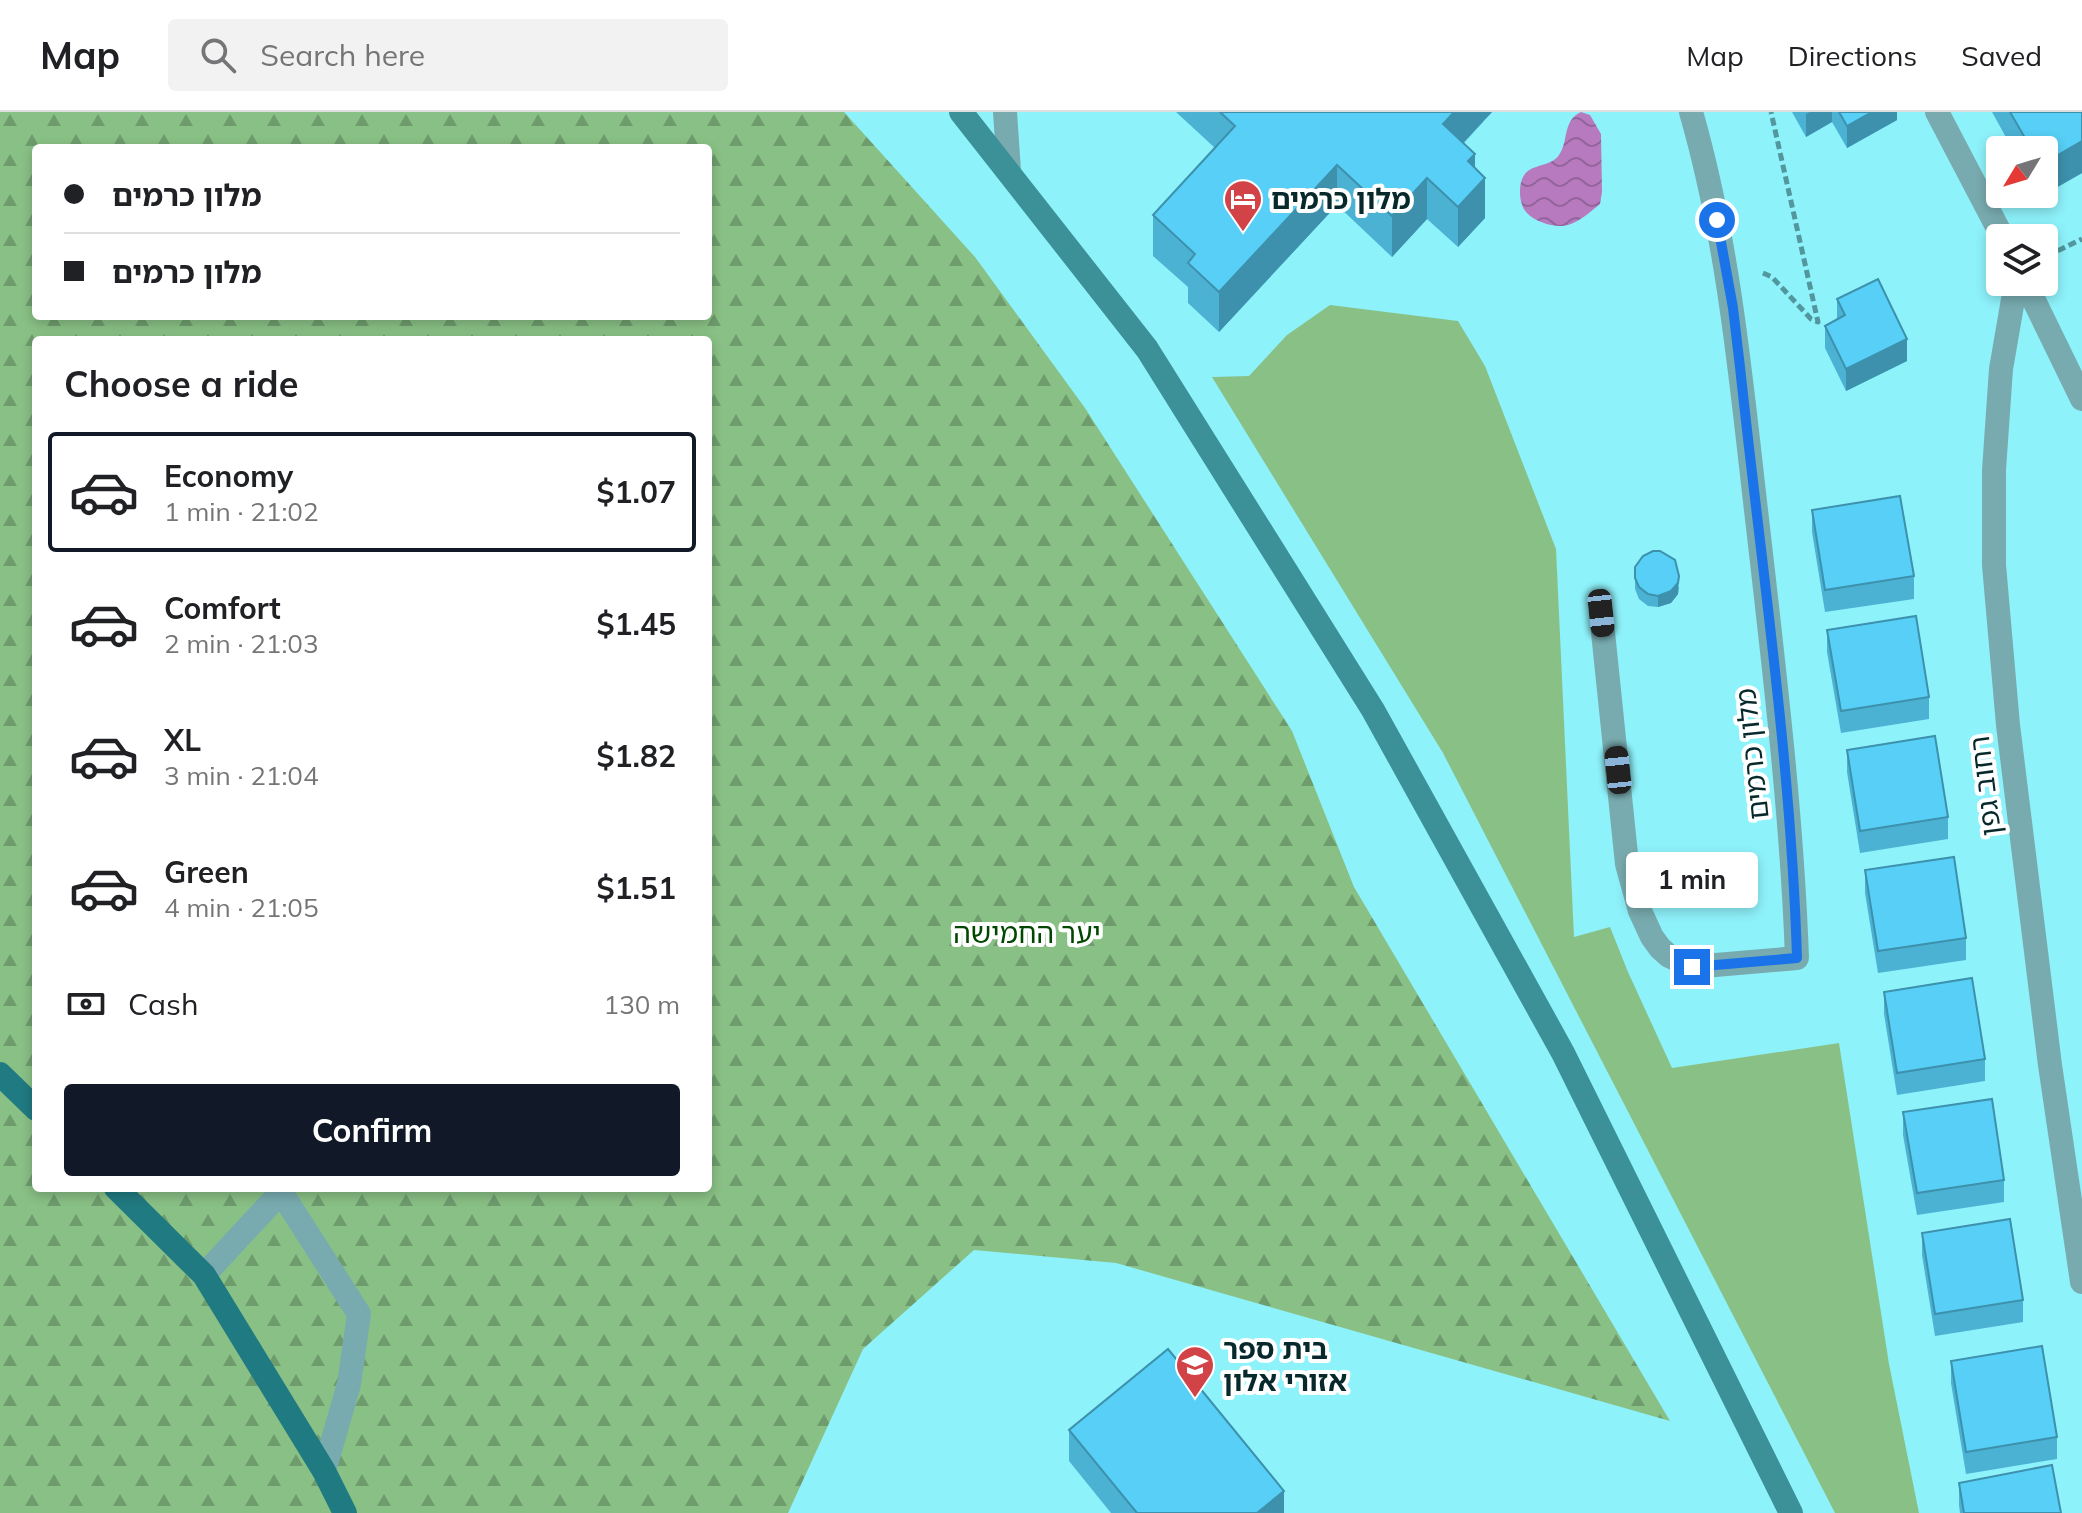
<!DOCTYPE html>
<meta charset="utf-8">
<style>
:root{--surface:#fff;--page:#f2f2f2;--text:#202124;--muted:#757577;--line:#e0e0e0;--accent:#111827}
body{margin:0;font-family:Mulish,"Noto Sans Hebrew",sans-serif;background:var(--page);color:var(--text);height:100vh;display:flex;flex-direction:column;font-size:30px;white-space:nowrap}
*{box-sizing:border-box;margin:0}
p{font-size:26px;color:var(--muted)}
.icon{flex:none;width:44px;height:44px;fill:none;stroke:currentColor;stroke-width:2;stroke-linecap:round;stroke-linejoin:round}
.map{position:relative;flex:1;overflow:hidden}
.drawer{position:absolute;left:32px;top:224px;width:680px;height:856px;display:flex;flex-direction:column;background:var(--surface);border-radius:8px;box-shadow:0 4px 12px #0003}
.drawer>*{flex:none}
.hud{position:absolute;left:32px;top:32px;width:680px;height:176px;border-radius:8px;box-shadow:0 4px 12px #0003;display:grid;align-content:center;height:176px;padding:0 32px;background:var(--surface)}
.needle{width:52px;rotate:232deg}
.buttons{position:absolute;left:1986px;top:24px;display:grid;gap:16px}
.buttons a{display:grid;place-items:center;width:72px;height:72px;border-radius:8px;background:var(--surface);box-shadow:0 4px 12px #0003;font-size:40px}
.end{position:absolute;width:36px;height:36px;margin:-18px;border:10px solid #1a73e8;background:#fff;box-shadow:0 0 0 4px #fff}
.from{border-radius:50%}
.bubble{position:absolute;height:56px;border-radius:8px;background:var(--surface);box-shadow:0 4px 12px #0003;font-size:26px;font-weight:700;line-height:56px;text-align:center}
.car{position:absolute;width:24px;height:48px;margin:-24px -12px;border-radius:10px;box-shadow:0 0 6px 2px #0007;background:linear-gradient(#222 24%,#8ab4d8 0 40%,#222 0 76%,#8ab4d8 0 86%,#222 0)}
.hud b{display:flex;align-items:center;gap:28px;height:76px;font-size:30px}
.hud b+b{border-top:2px solid var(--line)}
.hud i{width:20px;height:20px;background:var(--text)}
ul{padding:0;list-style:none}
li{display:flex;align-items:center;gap:24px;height:120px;margin:0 16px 12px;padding:0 16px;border:4px solid transparent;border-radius:8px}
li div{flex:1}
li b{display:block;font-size:30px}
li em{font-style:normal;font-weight:700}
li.on{border-color:var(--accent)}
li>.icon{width:72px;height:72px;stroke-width:1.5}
h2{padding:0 32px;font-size:36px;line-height:96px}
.pay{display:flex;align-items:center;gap:20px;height:88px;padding:0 32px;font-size:30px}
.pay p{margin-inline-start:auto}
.primary-button{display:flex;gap:16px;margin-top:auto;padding:16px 32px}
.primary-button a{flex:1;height:92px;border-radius:8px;background:var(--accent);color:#fff;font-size:32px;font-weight:700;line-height:92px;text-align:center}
header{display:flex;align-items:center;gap:48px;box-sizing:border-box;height:112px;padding:0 40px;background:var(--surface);border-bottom:2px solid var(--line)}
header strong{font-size:38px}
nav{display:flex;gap:44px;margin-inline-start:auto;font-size:28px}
.search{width:560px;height:72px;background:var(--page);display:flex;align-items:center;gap:20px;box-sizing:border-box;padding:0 28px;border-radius:8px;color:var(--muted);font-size:30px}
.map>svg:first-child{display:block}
</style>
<header>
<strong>Map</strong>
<div class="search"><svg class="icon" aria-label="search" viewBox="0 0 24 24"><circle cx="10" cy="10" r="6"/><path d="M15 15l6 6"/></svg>Search here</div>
<nav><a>Map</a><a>Directions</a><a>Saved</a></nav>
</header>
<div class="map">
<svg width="2082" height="1401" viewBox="0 0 2082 1401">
<defs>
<pattern id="forest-firs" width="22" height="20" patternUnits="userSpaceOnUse" patternTransform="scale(2)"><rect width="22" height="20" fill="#89c085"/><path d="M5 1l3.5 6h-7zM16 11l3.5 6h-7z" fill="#6e9c6d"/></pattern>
<pattern id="water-waves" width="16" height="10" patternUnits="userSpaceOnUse" patternTransform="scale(2)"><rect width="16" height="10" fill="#b77abf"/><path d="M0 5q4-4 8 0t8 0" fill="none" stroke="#93649b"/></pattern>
</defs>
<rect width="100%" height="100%" fill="#8ef2fb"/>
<!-- grass -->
<polygon fill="#89c085" points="1330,193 1458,209 1485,254 1556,437 1574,825 1610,815 1628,860 1672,956 1839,931 1889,1252 1919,1401 1835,1401 1443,641 1212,265 1249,264 1287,223"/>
<!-- forest -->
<path fill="url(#forest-firs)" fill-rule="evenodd" d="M0 0H844L975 145 1085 296 1292 619 1354 775 1670 1309 1116 1151 974 1138 863 1237 788 1401H0ZM36 36H708V204H36ZM36 228H708V1076H36Z"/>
<!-- water -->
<path fill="url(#water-waves)" d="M1581 0 1590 3 1601 22 1602 80 1600 92C1589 101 1576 113 1562 114 1552 115 1534 109 1527 101 1519 93 1518 75 1523 65 1530 51 1550 56 1559 43 1569 29 1562 9 1581 0Z"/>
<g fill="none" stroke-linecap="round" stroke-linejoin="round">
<!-- path -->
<g stroke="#51979d" stroke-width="5" stroke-dasharray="8 4" stroke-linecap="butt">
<polyline points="2047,144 2082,127"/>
<polyline points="1763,161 1772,165 1811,207 1818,210 1771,0"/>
</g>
<!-- service -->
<g stroke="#78abaf" stroke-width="24">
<polyline points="1005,0 1009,59"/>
<polyline points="204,1163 281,1080 359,1202 349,1272 324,1359"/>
</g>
<!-- minor -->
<g stroke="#78abaf" stroke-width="24">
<polyline points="1937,0 2003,126"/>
<polyline points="2016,170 2001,257 1994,358 1994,453 2008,613 2050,953 2082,1170"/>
<polyline points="2025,170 2082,287"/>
<path d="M1601 501 1627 752 1640 799 1652 825 1660 836 1669 844 1692 855 1797 846C1792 705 1775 565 1759 424 1742 281 1731 139 1691 0"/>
</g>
<!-- secondary -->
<polyline stroke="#3c9097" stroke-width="24" points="961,0 1147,237 1373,598 1563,941 1791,1401"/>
<!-- primary -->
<g stroke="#207a81" stroke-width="24">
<polyline points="0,962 36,997"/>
<polyline points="116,1076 204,1163 324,1359 345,1401"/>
</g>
</g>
<!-- wall -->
<g fill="#4bb2d4">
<polygon points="1176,0 1492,0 1464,31 1475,56 1485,106 1458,135 1427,107 1392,145 1337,93 1219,220 1188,191 1188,175 1153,144 1153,103 1215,36"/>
<polygon points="1792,0 1897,0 1897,8 1847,36 1832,10 1806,25"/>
<polygon points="1992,0 2082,0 2082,61 2040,85 2039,82 2044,82 2044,38 2013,38"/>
<polygon points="1837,187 1907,249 1846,279 1825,236 1825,214 1837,208"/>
<polygon points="1812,398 1914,464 1914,487 1825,500 1812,420"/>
<polygon points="1635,455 1679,475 1678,482 1671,491 1658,495 1648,494 1639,487 1635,477"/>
<polygon points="1827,518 1929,585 1929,607 1841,621 1827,540"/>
<polygon points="1847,638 1948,705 1948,727 1860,741 1847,660"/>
<polygon points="1865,758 1966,826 1966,848 1878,861 1865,781"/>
<polygon points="1884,880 1985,947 1985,969 1897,983 1884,902"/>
<polygon points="1903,1000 2004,1068 2004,1090 1917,1103 1903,1023"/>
<polygon points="1922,1121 2023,1188 2023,1210 1935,1224 1922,1143"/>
<polygon points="1951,1249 2057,1325 2057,1347 1966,1362 1951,1271"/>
<polygon points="1069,1318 1284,1401 1111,1401 1069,1349"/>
<polygon points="1959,1371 2061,1401 1960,1401 1959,1393"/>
</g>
<!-- shaded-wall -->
<g fill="#3d91ac">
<polygon points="1454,0 1492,0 1443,52 1443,12"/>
<polygon points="1810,0 1832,0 1832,10 1806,25 1806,2"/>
<polygon points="1872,0 1897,0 1897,8 1847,36 1847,14"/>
<polygon points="2082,29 2082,61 2040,85 2040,82 2044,82 2044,51"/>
<polygon points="1475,42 1475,77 1485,66 1485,106 1458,135 1458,95 1468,49"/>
<polygon points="1337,53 1337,93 1219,220 1219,180"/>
<polygon points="1427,66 1427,107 1392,145 1392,104"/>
<polygon points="1907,227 1907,249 1846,279 1846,257"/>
<polygon points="1679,464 1678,482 1671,491 1658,495 1658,484"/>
<polygon points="1284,1379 1284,1401 1257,1401"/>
</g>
<!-- building -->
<g fill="#57cff6" stroke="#3d91ac" stroke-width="2">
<polygon points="1220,0 1454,0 1443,12 1475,42 1468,49 1485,66 1458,95 1427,66 1392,104 1337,53 1219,180 1188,151 1195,142 1153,103 1235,14"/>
<polygon points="1839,0 1872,0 1847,14"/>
<polygon points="2010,0 2082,0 2082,29 2044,51 2044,38 2032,38"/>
<polygon points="1878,167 1907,227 1846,257 1825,214 1845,203 1837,187"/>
<polygon points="1900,384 1914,464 1825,478 1812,398"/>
<polygon points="1653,439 1660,439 1675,448 1679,464 1678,471 1671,479 1658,484 1648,482 1639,475 1635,466 1635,455 1643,444"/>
<polygon points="1916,504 1929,585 1841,599 1827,518"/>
<polygon points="1935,624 1948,705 1860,719 1847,638"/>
<polygon points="1954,745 1966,826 1878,839 1865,758"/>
<polygon points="1972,866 1985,947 1897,961 1884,880"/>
<polygon points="1992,987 2004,1068 1917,1081 1903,1000"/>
<polygon points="2010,1107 2023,1188 1935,1202 1922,1121"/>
<polygon points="2042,1234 2057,1325 1966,1340 1951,1249"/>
<polygon points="1168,1237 1284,1379 1257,1401 1137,1401 1069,1318"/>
<polygon points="2052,1353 2061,1401 1964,1401 1959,1371"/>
</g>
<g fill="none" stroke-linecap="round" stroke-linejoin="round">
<!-- route -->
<path stroke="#1a73e8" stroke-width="10" d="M1692 855 1797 846C1791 648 1761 452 1740 255L1733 196 1717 108"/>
</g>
<!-- icons -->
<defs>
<g id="hotel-pin" transform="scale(2)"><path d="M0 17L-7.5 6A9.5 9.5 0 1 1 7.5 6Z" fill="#d24347" stroke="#fff"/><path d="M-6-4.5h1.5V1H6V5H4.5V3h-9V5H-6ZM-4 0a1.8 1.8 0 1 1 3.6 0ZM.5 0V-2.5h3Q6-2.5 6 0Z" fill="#fff"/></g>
<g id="school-pin" transform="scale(2)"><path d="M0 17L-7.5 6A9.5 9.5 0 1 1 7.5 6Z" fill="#d24347" stroke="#fff"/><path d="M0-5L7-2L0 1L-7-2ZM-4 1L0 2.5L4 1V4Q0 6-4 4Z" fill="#fff"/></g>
</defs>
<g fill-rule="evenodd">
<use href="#hotel-pin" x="1243" y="87"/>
<use href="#school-pin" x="1195" y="1253"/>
</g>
<g text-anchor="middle" stroke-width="8" stroke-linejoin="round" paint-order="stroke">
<!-- poi labels -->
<g font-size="28" font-weight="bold" fill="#08292c" stroke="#fff" text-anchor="start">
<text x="1271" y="97">מלון כרמים</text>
<text x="1223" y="1247">בית ספר<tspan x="1223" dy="32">אזורי אלון</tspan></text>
</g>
<!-- street labels -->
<g font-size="28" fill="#08292c" stroke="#fff">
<text transform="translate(1752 642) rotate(-96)" y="10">מלון כרמים</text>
<text transform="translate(1985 674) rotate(-97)" y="10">רחוב גפן</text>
</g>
<!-- park labels -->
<g font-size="28" fill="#004700" stroke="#fff">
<text x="1027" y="831">יער החמישה</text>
</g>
</g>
</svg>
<div class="buttons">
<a><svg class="needle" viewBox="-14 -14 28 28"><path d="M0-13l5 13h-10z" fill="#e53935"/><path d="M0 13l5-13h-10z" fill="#757577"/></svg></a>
<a><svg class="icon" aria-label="layers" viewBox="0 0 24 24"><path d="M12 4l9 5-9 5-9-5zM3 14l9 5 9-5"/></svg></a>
</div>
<i class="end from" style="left:1717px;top:108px"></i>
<i class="end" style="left:1692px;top:855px"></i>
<div class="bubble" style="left:1626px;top:740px;width:132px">1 min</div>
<i class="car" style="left:1601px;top:501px;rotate:174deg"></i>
<i class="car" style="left:1618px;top:658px;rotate:354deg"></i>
<div class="hud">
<b><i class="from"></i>מלון כרמים</b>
<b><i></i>מלון כרמים</b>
</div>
<section class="drawer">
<h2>Choose a ride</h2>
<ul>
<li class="on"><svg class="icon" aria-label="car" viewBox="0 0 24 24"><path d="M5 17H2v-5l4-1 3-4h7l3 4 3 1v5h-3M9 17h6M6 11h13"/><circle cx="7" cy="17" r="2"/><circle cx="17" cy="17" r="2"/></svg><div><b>Economy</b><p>1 min · 21:02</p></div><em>$1.07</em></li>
<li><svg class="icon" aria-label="car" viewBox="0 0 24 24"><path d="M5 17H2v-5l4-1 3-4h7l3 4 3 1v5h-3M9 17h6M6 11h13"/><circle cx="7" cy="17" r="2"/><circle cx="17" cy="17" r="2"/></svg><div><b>Comfort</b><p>2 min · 21:03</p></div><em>$1.45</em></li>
<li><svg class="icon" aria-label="car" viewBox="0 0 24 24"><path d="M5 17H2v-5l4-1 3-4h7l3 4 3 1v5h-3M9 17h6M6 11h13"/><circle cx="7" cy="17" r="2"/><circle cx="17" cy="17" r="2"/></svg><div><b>XL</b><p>3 min · 21:04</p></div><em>$1.82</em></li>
<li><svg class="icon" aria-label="car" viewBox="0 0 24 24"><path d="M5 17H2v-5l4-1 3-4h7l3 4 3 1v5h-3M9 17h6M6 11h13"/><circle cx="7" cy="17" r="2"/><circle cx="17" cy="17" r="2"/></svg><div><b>Green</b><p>4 min · 21:05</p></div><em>$1.51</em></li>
</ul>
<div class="pay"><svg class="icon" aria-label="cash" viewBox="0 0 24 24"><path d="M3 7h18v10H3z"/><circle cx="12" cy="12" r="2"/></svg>Cash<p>130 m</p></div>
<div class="primary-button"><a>Confirm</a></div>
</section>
</div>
